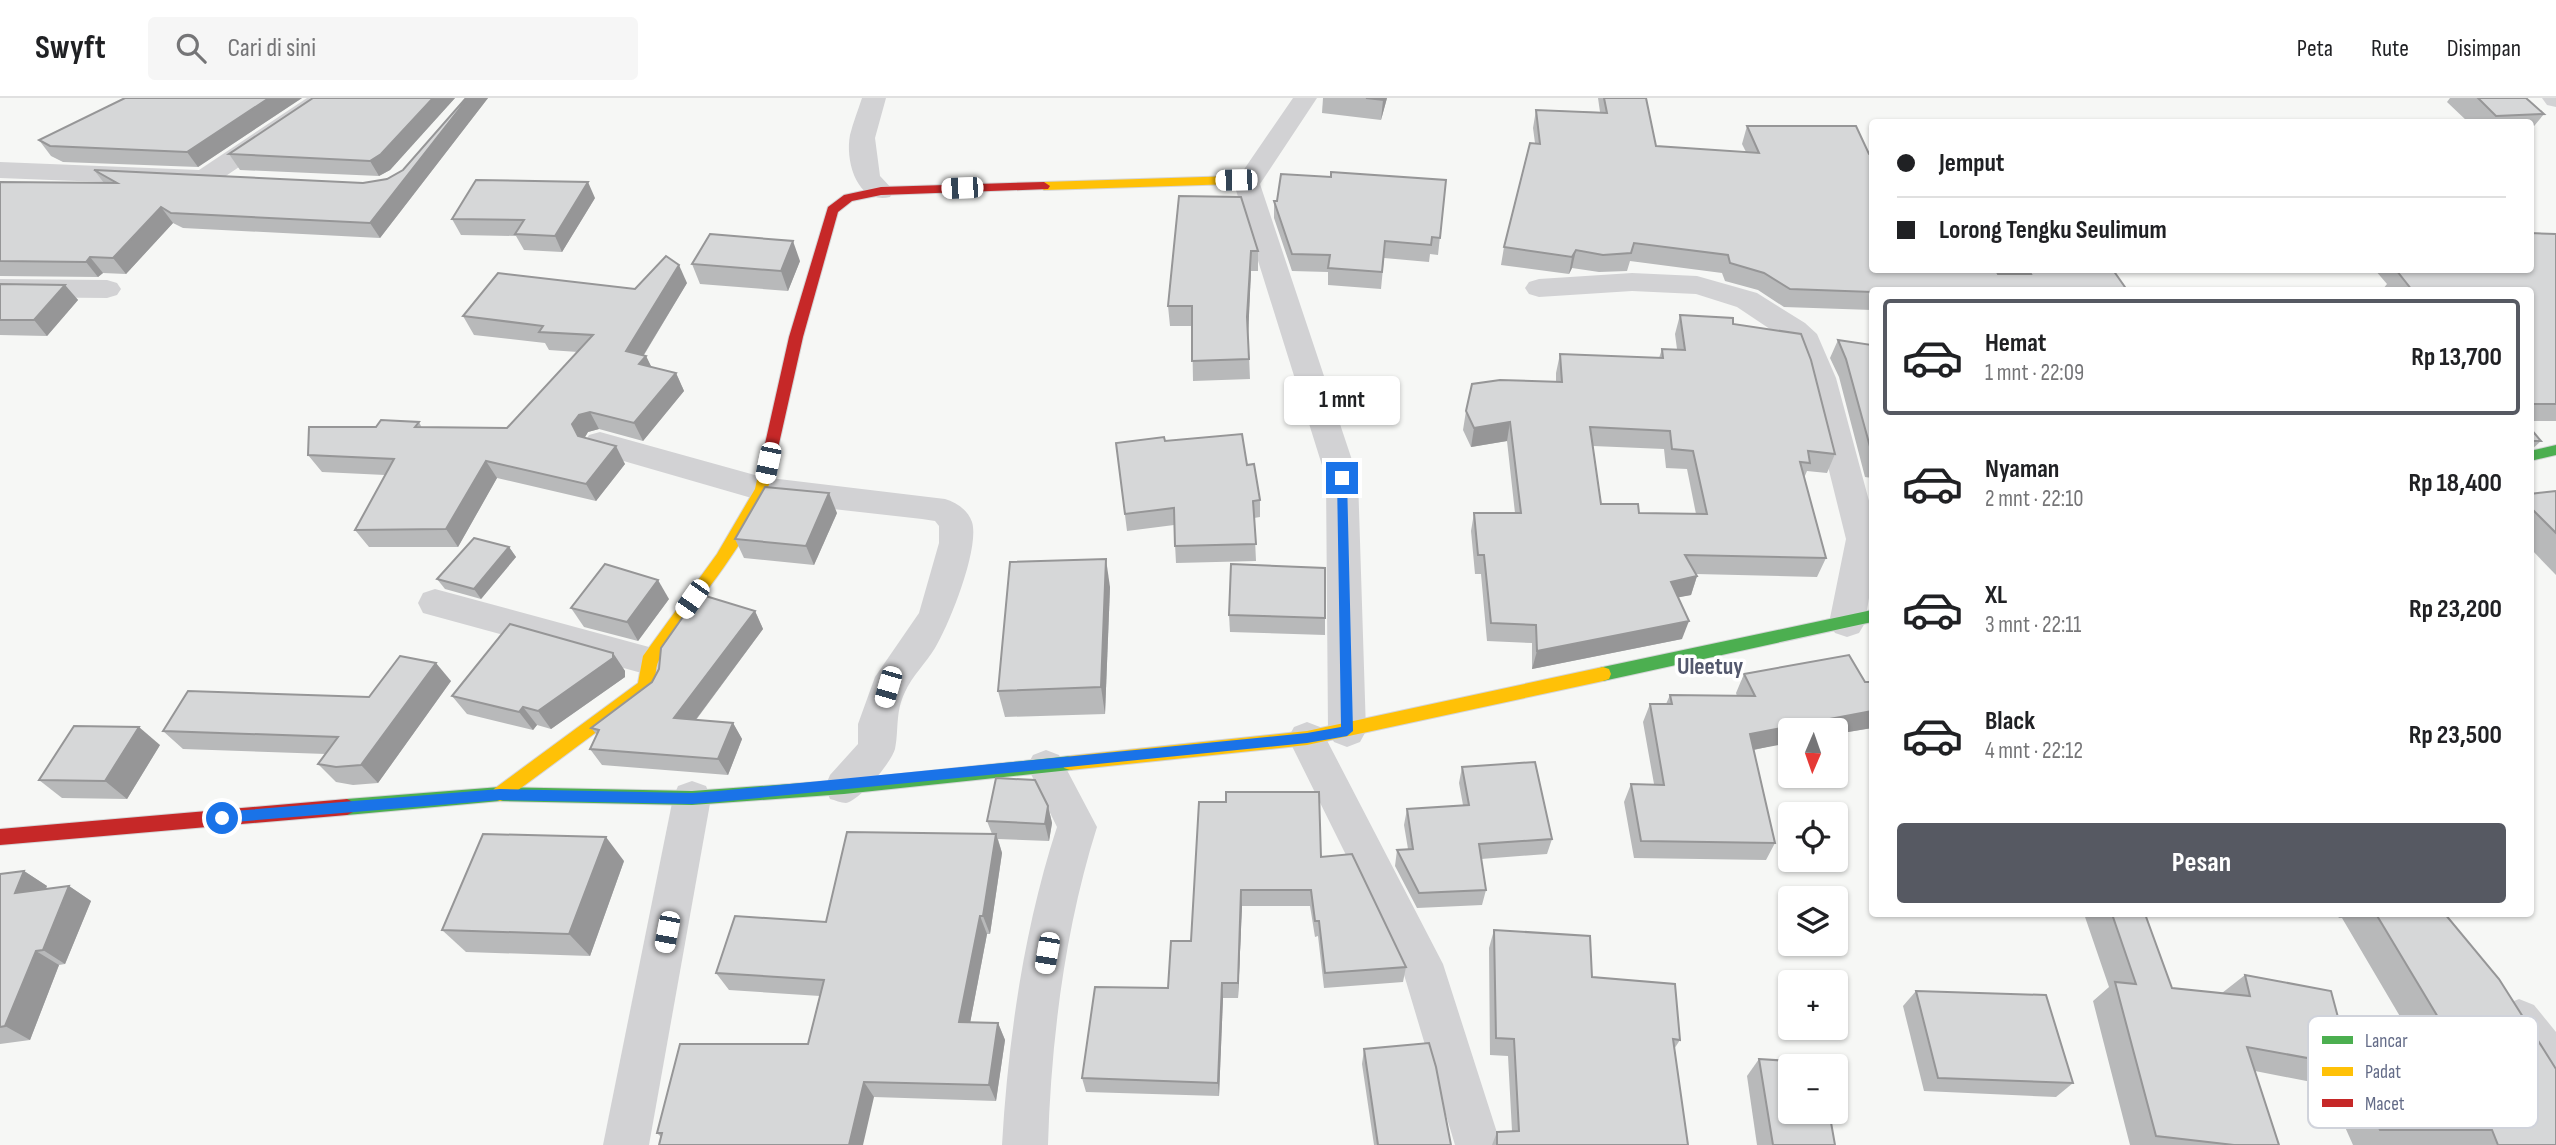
<!DOCTYPE html>
<html lang="id">
<meta charset="utf-8">
<style>
:root{--surface:#fff;--page:#f6f6f6;--text:#202124;--muted:#757577;--line:#e0e0e0;--accent:#565962}
body{margin:0;font-family:"Sofia Sans Condensed",sans-serif;background:var(--page);color:var(--text);height:100vh;display:flex;flex-direction:column;font-size:26px;white-space:nowrap}
*{box-sizing:border-box;margin:0}
p{font-size:23px;color:var(--muted)}
.icon{flex:none;width:38px;height:38px;fill:none;stroke:currentColor;stroke-width:2;stroke-linecap:round;stroke-linejoin:round}
.map{position:relative;flex:1;overflow:hidden}
.drawer{position:absolute;left:1869px;top:189px;width:665px;height:630px;display:flex;flex-direction:column;background:var(--surface);border-radius:7px;box-shadow:0 2px 5px #0004}
.drawer>*{flex:none}
.guide{position:absolute;left:1869px;top:21px;width:665px;height:154px;border-radius:7px;box-shadow:0 2px 5px #0004;display:grid;align-content:center;height:154px;padding:0 28px;background:var(--surface)}
.needle{width:46px;rotate:182deg}
.tools{position:absolute;left:1778px;top:620px;display:grid;gap:14px}
.tools a{display:grid;place-items:center;width:70px;height:70px;border-radius:7px;background:var(--surface);box-shadow:0 2px 5px #0004;font-size:35px}
.end{position:absolute;width:32px;height:32px;margin:-16px;border:9px solid #1a73e8;background:#fff;box-shadow:0 0 0 4px #fff}
.from{border-radius:50%}
.bubble{position:absolute;height:49px;border-radius:7px;background:var(--surface);box-shadow:0 2px 5px #0004;font-size:23px;font-weight:700;line-height:49px;text-align:center}
.car{position:absolute;width:21px;height:42px;margin:-21px -10px;border-radius:9px;box-shadow:0 0 5px 2px #0007;background:linear-gradient(#fff 24%,#345 0 40%,#fff 0 76%,#345 0 86%,#fff 0)}
.guide b{display:flex;align-items:center;gap:24px;height:66px;font-size:26px}
.guide b+b{border-top:2px solid var(--line)}
.guide i{width:18px;height:18px;background:var(--text)}
ul{padding:12px 0 0;list-style:none}
li{display:flex;align-items:center;gap:21px;height:116px;margin:0 14px 10px;padding:0 14px;border:4px solid transparent;border-radius:7px}
li div{flex:1}
li b{display:block;font-size:26px}
li em{font-style:normal;font-weight:700}
li.selected{border-color:var(--accent)}
li>.icon{width:63px;height:63px;stroke-width:1.5}
.action{display:flex;gap:14px;margin-top:auto;padding:14px 28px}
.action a{flex:1;height:80px;border-radius:7px;background:var(--accent);color:#fff;font-size:28px;font-weight:700;line-height:80px;text-align:center}
header{display:flex;align-items:center;gap:42px;box-sizing:border-box;height:98px;padding:0 35px;background:var(--surface);border-bottom:2px solid var(--line)}
header strong{font-size:33px}
nav{display:flex;gap:38px;margin-inline-start:auto;font-size:24px}
.search{width:490px;height:63px;background:var(--page);display:flex;align-items:center;gap:18px;box-sizing:border-box;padding:0 24px;border-radius:7px;color:var(--muted);font-size:26px}
.map>svg:first-child{display:block}
</style>
<header>
<strong>Swyft</strong>
<div class="search"><svg class="icon" aria-label="search" viewBox="0 0 24 24"><circle cx="10" cy="10" r="6"/><path d="M15 15l6 6"/></svg>Cari di sini</div>
<nav><a>Peta</a><a>Rute</a><a>Disimpan</a></nav>
</header>
<div class="map">
<svg width="2556" height="1047" viewBox="0 0 2556 1047">
<rect width="100%" height="100%" fill="#f6f7f5"/>
<g fill="none" stroke-linecap="round" stroke-linejoin="round">
<!-- fast casing -->
<g stroke="#d4d5d7" stroke-width="2">
<g id="fast">
<polygon points="2556,347 2556,357 2530,363 2530,353"/>
<polygon points="1872,512 1872,524 1603,583 1597,581 1595,576 1597,571 1603,569"/>
<polygon points="1070,658 1076,660 1078,665 1076,670 1070,672 844,696 692,707 500,703 347,717 341,714 338,709 341,704 347,701 500,689 692,693 844,682"/>
</g>
</g>
<!-- slow casing -->
<g stroke="#d4d5d7" stroke-width="2">
<g id="slow">
<polygon points="1235,78 1253,86 1247,90 1234,86 1044,92 1038,88 1044,84"/>
<path d="M767 363 774 368C759 439 695 500 659 562 654 571 657 583 652 593L506 701 500 703 494 701 491 696 494 691 638 585 643 558 717 456 755 391 760 368Z"/>
<polygon points="1603,569 1609,571 1611,576 1609,581 1603,583 1307,647 1070,672 1064,670 1062,665 1064,660 1070,658 1307,633"/>
</g>
</g>
<!-- jam casing -->
<g stroke="#d4d5d7" stroke-width="2">
<g id="jam">
<polygon points="1044,84 1050,88 1048,91 881,97 852,103 838,114 803,239 774,368 772,372 762,372 760,368 789,239 828,109 844,97 881,89"/>
<polygon points="347,701 353,704 356,709 353,714 347,717 0,747 0,731"/>
</g>
</g>
<!-- street -->
<g fill="#d2d2d4" fill-rule="evenodd">
<polygon points="307,0 336,0 333,5 214,86 205,88 0,80 0,64 199,72"/>
<path d="M862 0H886L875 40 880 78 894 93 890 99C857 107 845 63 850 37 853 25 858 12 862 0Z"/>
<polygon points="1293,0 1317,0 1260,86 1358,380 1366,633 1360,644 1347,649 1334,644 1328,633 1326,380 1234,86"/>
<polygon points="2542,0 2556,0 2556,9 2547,7"/>
<polygon points="1632,175 1697,178 1757,195 1805,225 1817,236 1836,280 1872,414 1872,481 1865,525 1859,535 1847,539 1835,535 1829,525 1846,441 1806,280 1794,247 1737,209 1696,196 1632,193 1539,199 1529,196 1525,190 1529,184 1539,181"/>
<polygon points="0,181 107,182 117,185 121,191 117,197 107,200 0,199"/>
<path d="M600 334 762 379 945 401C956 404 968 412 972 424 980 450 949 527 935 550 926 565 912 578 905 594 895 614 899 633 895 651 891 665 859 703 846 705 841 705 835 702 830 701L825 689 830 677 858 646V626L875 579 919 515 939 445V428L935 423 922 421 762 403 589 353 584 345 589 337Z"/>
<polygon points="435,491 649,549 662,553 667,563 662,573 649,577 423,515 418,505 423,495"/>
<polygon points="1307,624 1320,629 1443,866 1501,1047 1455,1047 1402,870 1288,640 1294,629"/>
<path d="M1046 652 1059 657 1097 729C1065 830 1051 942 1048 1047H1002C1008 942 1024 830 1057 729L1027 668 1033 657Z"/>
<polygon points="692,683 706,688 711,700 649,1047 603,1047 673,700 678,688"/>
<polygon points="2519,901 2534,907 2556,934 2556,989 2541,983 2504,937 2498,922 2504,907"/>
</g>
<!-- fast -->
<use href="#fast" fill="#4caf50" fill-rule="evenodd"/>
<!-- slow -->
<use href="#slow" fill="#ffc107" fill-rule="evenodd"/>
<!-- jam -->
<use href="#jam" fill="#c62828" fill-rule="evenodd"/>
</g>
<!-- wall -->
<g fill="#b8b9ba" fill-rule="evenodd">
<polygon points="302,0 198,69 63,64 51,58 39,42"/>
<polygon points="313,0 455,0 390,72 379,78 240,72 229,56"/>
<polygon points="466,0 488,0 380,140 183,130 173,125 126,176 103,175 98,179 0,178 0,84 104,85 94,72 363,85 387,81 403,72"/>
<polygon points="1323,0 1387,0 1381,22 1322,15"/>
<polygon points="1598,0 1646,0 1656,48 1746,54 1742,46 1747,28 1869,56 1998,176 2014,176 2016,172 2113,172 1872,192 1872,212 1784,209 1758,192 1725,183 1722,175 1630,163 1627,173 1599,174 1572,170 1569,176 1501,167 1504,149 1535,45 1533,30 1536,12 1600,14"/>
<polygon points="2450,0 2526,0 2544,16 2530,33 2530,24 2468,24 2447,4"/>
<polygon points="1331,79 1446,82 1438,157 1430,156 1429,164 1384,160 1381,191 1328,187 1328,174 1292,173 1274,120 1274,103 1277,103"/>
<polygon points="1179,98 1258,153 1258,173 1251,173 1248,234 1250,281 1193,283 1192,228 1170,228 1168,208"/>
<polygon points="595,100 562,154 524,152 516,138 461,137 452,121"/>
<polygon points="2556,136 2556,323 2530,323 2530,192 2384,192 2383,191 2387,186 2375,172 2530,172"/>
<polygon points="800,163 788,193 700,186 692,166"/>
<polygon points="687,185 644,257 646,258 651,269 676,275 684,293 643,343 599,331 588,334 585,339 625,366 596,403 497,380 458,449 369,449 355,432 385,377 322,374 308,357 419,324 422,330 507,330 578,254 549,252 545,245 474,237 463,218 635,191"/>
<polygon points="0,186 65,187 78,202 47,238 0,237"/>
<path d="M1680 217 1733 226 1835 356 1827 375 1807 373 1804 380 1826 460 1817 479 1696 476 1697 478 1691 497 1678 499 1682 541 1532 571V545L1487 543 1481 476H1475L1471 433 1474 415H1515L1507 343 1471 349 1463 332 1466 313 1556 283V275L1560 256 1659 260 1662 251H1677L1675 236ZM1593 348 1664 351 1666 370 1687 371 1696 416 1639 415 1601 406Z"/>
<polygon points="1838,242 1872,247 1872,380 1865,379 1839,279 1830,260"/>
<polygon points="2530,330 2541,343 2530,353"/>
<polygon points="1165,343 1247,367 1260,402 1260,419 1254,420 1256,463 1176,465 1174,427 1127,433 1116,345"/>
<polygon points="2556,393 2556,477 2530,450 2530,396"/>
<polygon points="837,415 814,467 744,460 735,441"/>
<polygon points="509,449 516,459 481,501 445,491 437,481"/>
<polygon points="1110,489 1105,616 1005,619 998,593"/>
<polygon points="669,501 638,543 584,529 571,510"/>
<polygon points="755,513 763,531 696,622 733,625 742,641 728,677 602,667 590,651 597,637 591,630"/>
<polygon points="1229,517 1325,520 1325,537 1230,534"/>
<polygon points="613,555 625,573 625,579 551,631 537,627 533,632 467,616 452,598"/>
<polygon points="1744,576 1872,584 1872,630 1836,636 1836,632 1754,652 1775,745 1766,762 1634,760 1624,704 1631,686 1654,686 1643,624 1650,606 1666,606 1670,597 1737,598 1736,595"/>
<polygon points="451,583 378,685 353,687 336,684 318,666 326,656 183,651 163,633 369,599"/>
<polygon points="160,647 127,701 62,700 39,682"/>
<polygon points="1462,669 1552,741 1547,756 1481,761 1486,792 1482,807 1417,810 1395,768 1397,752 1408,751 1404,727 1407,711 1463,707 1459,685"/>
<polygon points="1199,704 1321,759 1406,869 1403,884 1324,890 1318,838 1315,839 1310,808 1242,808 1238,900 1223,900 1219,998 1086,994 1082,980 1168,890 1191,843"/>
<polygon points="1048,708 1052,725 1049,743 998,741 1002,755 990,836 987,836 970,925 998,925 1005,942 996,1003 874,999 661,1039 657,1035 808,946 820,898 729,892 716,875 826,824 992,736 987,723"/>
<polygon points="624,763 590,858 466,854 442,832"/>
<polygon points="24,773 47,788 46,791 69,788 91,803 65,866 59,867 30,942 0,946 0,776"/>
<polygon points="2084,816 2145,816 2172,890 2222,895 2245,877 2351,968 2322,986 2255,973 2279,1047 2130,1047 2093,903 2109,889"/>
<polygon points="2336,816 2445,816 2556,1047 2353,1047 2333,1002 2359,987 2441,988 2342,820 2339,820"/>
<polygon points="1494,832 1592,879 1680,942 1674,951 1688,1047 1492,1047 1497,1034 1512,1033 1508,958 1490,957 1489,850"/>
<polygon points="1916,893 2073,985 2056,999 1924,993 1903,908"/>
<polygon points="1364,951 1451,1047 1374,1047 1362,966"/>
<polygon points="1759,961 1835,1047 1757,1047 1747,978"/>
</g>
<!-- shaded-wall -->
<g fill="#969697">
<polygon points="269,0 302,0 198,69 187,54"/>
<polygon points="433,0 455,0 390,72 379,78 370,63"/>
<polygon points="468,0 488,0 380,140 370,125"/>
<polygon points="1383,0 1387,0 1381,22 1383,2"/>
<polygon points="588,84 595,100 562,154 555,138"/>
<polygon points="161,109 173,125 126,176 113,160"/>
<polygon points="793,143 800,163 788,193 781,173"/>
<polygon points="1576,152 1572,170 1569,176 1572,159"/>
<polygon points="1251,153 1251,173 1248,240 1247,219"/>
<polygon points="90,159 103,175 98,179 86,164"/>
<polygon points="679,167 687,185 635,271 626,253"/>
<polygon points="65,187 78,202 47,238 34,222"/>
<polygon points="646,258 655,276 639,266"/>
<polygon points="676,275 684,293 643,343 634,325"/>
<polygon points="590,314 599,331 588,334 582,344 572,326 579,317"/>
<polygon points="1510,324 1507,343 1471,349 1474,330"/>
<polygon points="616,348 625,366 596,403 586,386"/>
<polygon points="486,363 497,380 458,449 446,431"/>
<polygon points="829,395 837,415 814,467 806,448"/>
<polygon points="509,449 516,459 481,501 474,491"/>
<polygon points="1106,461 1110,489 1105,616 1101,589"/>
<polygon points="1697,478 1691,497 1665,502 1671,484"/>
<polygon points="658,482 669,501 638,543 627,524"/>
<polygon points="755,513 763,531 685,636 674,620"/>
<polygon points="1689,523 1682,541 1532,571 1537,553"/>
<polygon points="613,555 625,573 625,579 551,631 538,613"/>
<polygon points="436,565 451,583 378,685 361,667"/>
<polygon points="523,609 537,627 533,632 519,614"/>
<polygon points="1872,613 1872,630 1836,636 1836,632 1790,632 1790,645 1741,654 1750,636"/>
<polygon points="733,625 742,641 728,677 718,661"/>
<polygon points="139,629 160,647 127,701 105,683"/>
<polygon points="1048,708 1052,725 1049,743 1045,726"/>
<polygon points="996,736 1002,755 990,836 983,818"/>
<polygon points="606,739 624,763 590,858 569,836"/>
<polygon points="24,773 47,788 37,809 15,795"/>
<polygon points="69,788 91,803 65,866 43,852"/>
<polygon points="1241,792 1242,808 1238,900 1238,885"/>
<polygon points="980,818 987,836 967,941 959,924"/>
<polygon points="36,853 59,867 30,942 5,928"/>
<polygon points="1222,885 1223,900 1219,998 1218,985"/>
<polygon points="998,925 1005,942 996,1003 989,987"/>
<polygon points="864,984 874,999 863,1047 849,1047"/>
</g>
<!-- building -->
<g fill="#d6d7d8" stroke="#969697" stroke-width="2" fill-rule="evenodd">
<polygon points="125,0 269,0 187,54 50,48 39,42"/>
<polygon points="313,0 433,0 381,56 370,63 229,56"/>
<polygon points="466,0 468,0 370,125 171,115 161,109 113,160 90,159 86,164 0,163 0,84 117,85 94,72 363,85 387,81 403,72"/>
<polygon points="1366,0 1383,0 1383,2"/>
<polygon points="1604,0 1646,0 1656,48 1759,55 1747,28 1856,28 1869,56 1872,57 1872,172 1996,172 1998,176 2031,176 2029,172 2113,172 2127,192 1872,192 1872,194 1790,191 1764,175 1730,165 1728,157 1634,145 1631,155 1603,157 1576,152 1572,159 1504,149 1530,45 1540,46 1536,12 1607,15"/>
<polygon points="2478,0 2526,0 2544,16 2496,18"/>
<polygon points="1331,74 1446,82 1440,140 1432,139 1431,147 1385,143 1382,174 1328,170 1330,157 1292,156 1274,103 1277,103 1281,76 1331,79"/>
<polygon points="476,82 588,84 555,138 515,136 524,122 452,121"/>
<polygon points="1179,98 1241,99 1258,153 1251,153 1247,219 1249,261 1192,263 1192,208 1168,208"/>
<polygon points="2530,135 2556,136 2556,306 2530,306 2530,192 2412,192 2397,173 2404,173 2402,172 2530,172"/>
<polygon points="710,136 793,143 781,173 692,166"/>
<polygon points="666,158 679,167 626,253 646,258 639,266 676,275 634,325 590,314 579,317 572,326 578,338 616,348 586,386 486,363 446,431 355,432 394,361 308,357 309,329 376,329 381,322 419,324 415,329 507,330 593,237 539,234 543,228 463,218 498,175 635,191"/>
<polygon points="0,186 65,187 34,222 0,222"/>
<path d="M1680 217 1733 220V226L1801 236 1811 262 1835 356 1808 353 1810 365 1800 364 1826 460 1685 457 1697 478 1671 484 1689 523 1537 553 1536 527 1491 525 1484 457H1478L1474 415H1521L1510 324 1474 330 1466 313 1472 286 1500 282 1562 284 1560 256 1663 260 1662 251 1685 252ZM1590 329 1670 333 1672 351 1693 353 1707 416 1639 415 1638 406H1601Z"/>
<polygon points="1838,242 1872,247 1872,356 1846,261"/>
<polygon points="2530,330 2541,343 2530,343"/>
<polygon points="1242,336 1247,367 1254,366 1260,402 1253,403 1256,446 1175,448 1174,410 1125,416 1116,345 1164,339 1165,343"/>
<polygon points="765,389 829,395 806,448 735,441"/>
<polygon points="2556,393 2556,435 2530,409 2530,396"/>
<polygon points="474,440 509,449 474,491 437,481"/>
<polygon points="1106,461 1101,589 998,593 1010,464"/>
<polygon points="605,466 658,482 627,524 571,510"/>
<polygon points="1231,466 1325,470 1325,520 1229,517"/>
<polygon points="699,496 755,513 674,620 733,625 718,661 590,651 599,632 591,630 652,584 659,571 661,550"/>
<polygon points="510,526 613,555 613,560 538,613 523,609 519,614 452,598"/>
<polygon points="1849,557 1865,584 1872,584 1872,613 1750,636 1775,745 1641,743 1631,686 1664,687 1650,606 1672,606 1670,597 1755,598 1744,576"/>
<polygon points="400,558 436,565 361,667 336,669 318,666 338,639 163,633 188,593 369,599"/>
<polygon points="74,628 139,629 105,683 39,682"/>
<polygon points="1535,664 1552,741 1479,746 1486,792 1419,795 1397,752 1413,751 1407,711 1469,707 1462,669"/>
<polygon points="996,680 1035,682 1048,708 1045,726 987,723"/>
<polygon points="1226,694 1319,694 1321,759 1352,756 1406,869 1325,875 1319,823 1315,823 1311,792 1241,792 1238,885 1222,885 1218,985 1082,980 1095,889 1168,890 1171,843 1191,843 1199,704 1226,704"/>
<polygon points="847,734 996,736 983,818 980,818 959,924 998,925 989,987 864,984 849,1047 659,1047 662,1035 657,1035 680,946 808,946 824,882 716,875 735,818 826,824"/>
<polygon points="483,736 606,739 569,836 442,832"/>
<polygon points="24,773 15,795 69,788 43,852 36,853 5,928 0,929 0,776"/>
<polygon points="2112,816 2145,816 2172,890 2250,898 2245,877 2331,893 2351,968 2247,949 2279,1047 2234,1047 2156,1038 2115,884 2136,886"/>
<polygon points="2376,816 2445,816 2499,881 2556,971 2556,1047 2498,1047 2492,1032 2380,1032 2359,987 2480,989"/>
<polygon points="1494,832 1590,838 1592,879 1675,886 1680,942 1673,941 1688,1047 1497,1047 1497,1034 1519,1033 1514,941 1496,940"/>
<polygon points="1916,893 2046,897 2073,985 1938,980"/>
<polygon points="1429,945 1436,969 1451,1047 1378,1047 1364,951"/>
<polygon points="1759,961 1820,965 1821,968 1790,968 1790,1013 1829,1013 1835,1047 1773,1047"/>
</g>
<!-- route -->
<polygon fill="#1a73e8" points="1342,376 1347,380 1353,633 1347,638 1307,645 718,704 692,706 500,702 222,725 216,720 222,714 500,691 692,695 718,693 1307,635 1341,629 1337,380"/>
<g text-anchor="middle" stroke-width="7" stroke-linejoin="round" paint-order="stroke">
<!-- quarter labels -->
<g font-size="24" font-weight="bold" fill="#53586d" stroke="#fff">
<text x="1710" y="576">Uleetuy</text>
</g>
</g>
<!-- legend -->
<rect x="2308" y="918" width="230" height="112" rx="10" fill="#fff" stroke="#d0d3db" stroke-width="2"/>
<rect x="2322" y="938" width="31" height="8" fill="#4caf50"/>
<rect x="2322" y="969" width="31" height="9" fill="#ffc107"/>
<rect x="2322" y="1001" width="31" height="8" fill="#c62828"/>
<g font-size="19" fill="#646c88">
<text x="2365" y="949">Lancar</text>
<text x="2365" y="980">Padat</text>
<text x="2365" y="1012">Macet</text>
</g>
</svg>
<div class="tools">
<a><svg class="needle" viewBox="-14 -14 28 28"><path d="M0-13l5 13h-10z" fill="#e53935"/><path d="M0 13l5-13h-10z" fill="#757577"/></svg></a>
<a><svg class="icon" aria-label="locate" viewBox="0 0 24 24"><circle cx="12" cy="12" r="6"/><path d="M12 2v4M12 18v4M2 12h4M18 12h4"/></svg></a>
<a><svg class="icon" aria-label="layers" viewBox="0 0 24 24"><path d="M12 4l9 5-9 5-9-5zM3 14l9 5 9-5"/></svg></a>
<a>+</a>
<a>−</a>
</div>
<i class="end from" style="left:222px;top:720px"></i>
<i class="end" style="left:1342px;top:380px"></i>
<div class="bubble" style="left:1284px;top:278px;width:116px">1 mnt</div>
<i class="car" style="left:1236px;top:82px;rotate:269deg"></i>
<i class="car" style="left:962px;top:90px;rotate:268deg"></i>
<i class="car" style="left:768px;top:365px;rotate:192deg"></i>
<i class="car" style="left:692px;top:501px;rotate:215deg"></i>
<i class="car" style="left:888px;top:589px;rotate:196deg"></i>
<i class="car" style="left:667px;top:834px;rotate:191deg"></i>
<i class="car" style="left:1047px;top:855px;rotate:190deg"></i>
<div class="guide">
<b><i class="from"></i>Jemput</b>
<b><i></i>Lorong Tengku Seulimum</b>
</div>
<section class="drawer">
<ul>
<li class="selected"><svg class="icon" aria-label="car" viewBox="0 0 24 24"><path d="M5 17H2v-5l4-1 3-4h7l3 4 3 1v5h-3M9 17h6M6 11h13"/><circle cx="7" cy="17" r="2"/><circle cx="17" cy="17" r="2"/></svg><div><b>Hemat</b><p>1 mnt · 22:09</p></div><em>Rp 13,700</em></li>
<li><svg class="icon" aria-label="car" viewBox="0 0 24 24"><path d="M5 17H2v-5l4-1 3-4h7l3 4 3 1v5h-3M9 17h6M6 11h13"/><circle cx="7" cy="17" r="2"/><circle cx="17" cy="17" r="2"/></svg><div><b>Nyaman</b><p>2 mnt · 22:10</p></div><em>Rp 18,400</em></li>
<li><svg class="icon" aria-label="car" viewBox="0 0 24 24"><path d="M5 17H2v-5l4-1 3-4h7l3 4 3 1v5h-3M9 17h6M6 11h13"/><circle cx="7" cy="17" r="2"/><circle cx="17" cy="17" r="2"/></svg><div><b>XL</b><p>3 mnt · 22:11</p></div><em>Rp 23,200</em></li>
<li><svg class="icon" aria-label="car" viewBox="0 0 24 24"><path d="M5 17H2v-5l4-1 3-4h7l3 4 3 1v5h-3M9 17h6M6 11h13"/><circle cx="7" cy="17" r="2"/><circle cx="17" cy="17" r="2"/></svg><div><b>Black</b><p>4 mnt · 22:12</p></div><em>Rp 23,500</em></li>
</ul>
<div class="action"><a>Pesan</a></div>
</section>
</div>
